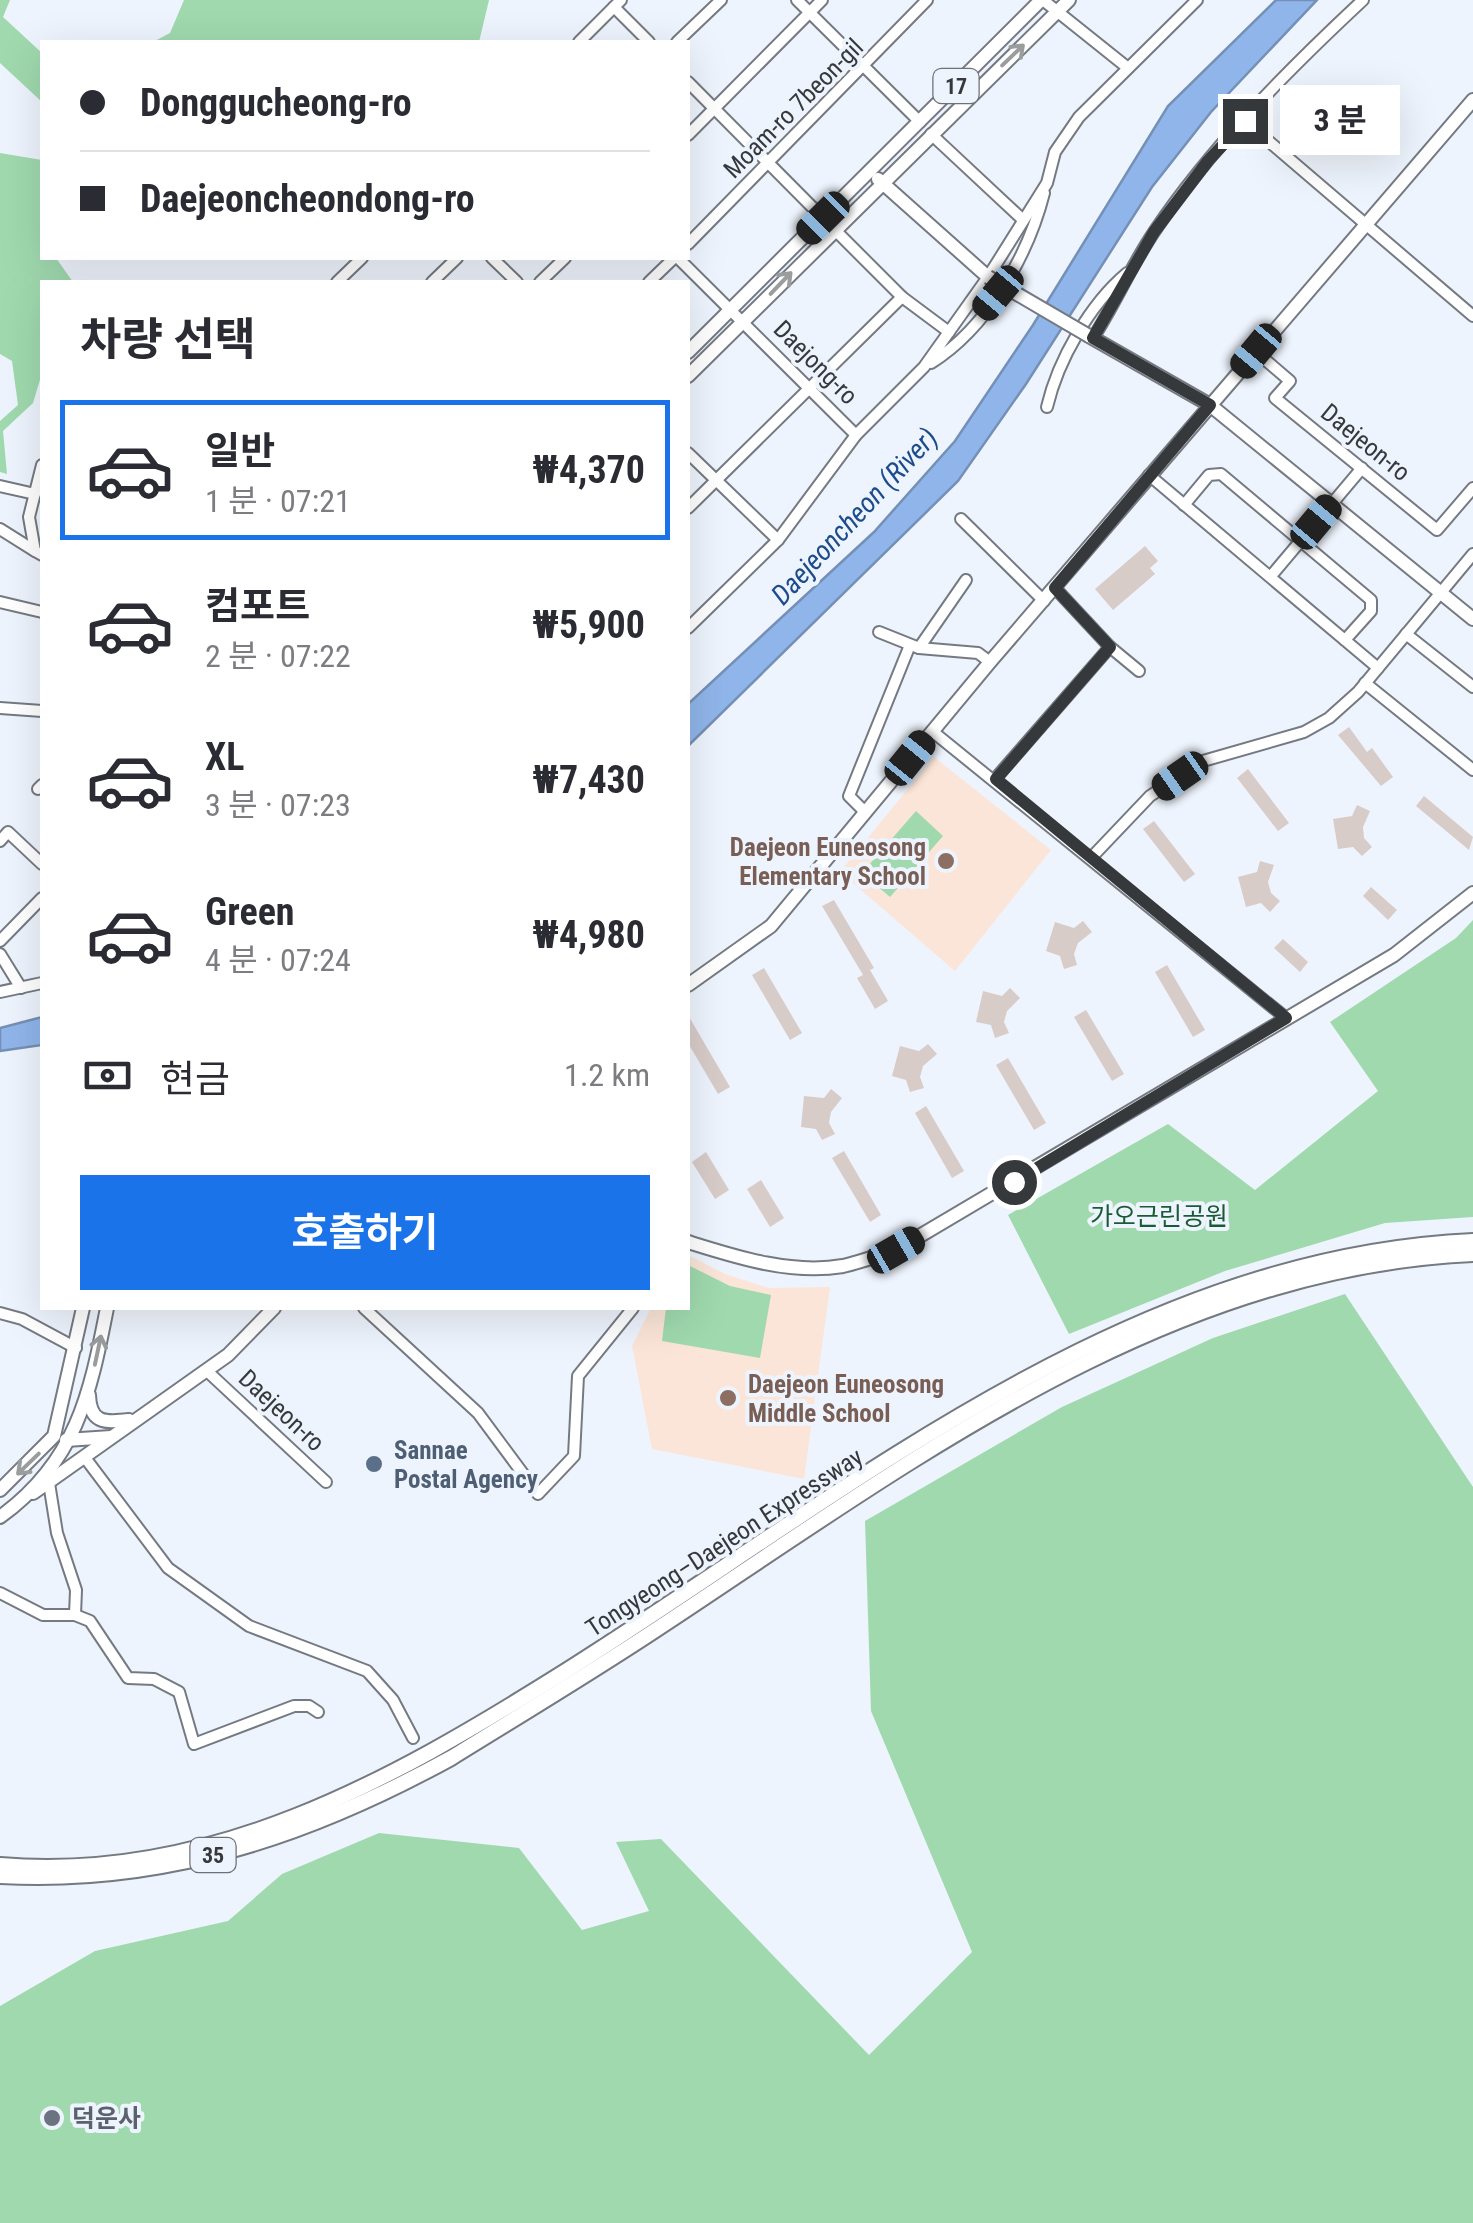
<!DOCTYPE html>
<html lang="ko">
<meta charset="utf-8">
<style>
:root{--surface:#fff;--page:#f2f2f3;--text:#2b2b33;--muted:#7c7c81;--line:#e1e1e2;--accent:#1a73e8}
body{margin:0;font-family:"Roboto Condensed","Noto Sans KR",sans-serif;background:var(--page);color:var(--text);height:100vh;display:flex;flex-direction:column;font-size:38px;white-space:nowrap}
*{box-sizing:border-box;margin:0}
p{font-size:32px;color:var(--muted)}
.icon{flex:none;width:55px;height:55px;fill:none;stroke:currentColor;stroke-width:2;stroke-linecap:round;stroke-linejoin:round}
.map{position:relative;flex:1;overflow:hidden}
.sheet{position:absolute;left:40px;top:280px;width:650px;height:1030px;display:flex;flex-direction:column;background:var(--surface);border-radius:0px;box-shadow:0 10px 40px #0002}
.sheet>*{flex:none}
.guide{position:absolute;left:40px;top:40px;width:650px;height:220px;border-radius:0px;box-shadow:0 10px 40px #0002;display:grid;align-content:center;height:220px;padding:0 40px;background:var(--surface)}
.end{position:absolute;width:45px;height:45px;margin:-22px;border:12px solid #36393c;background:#fff;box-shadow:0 0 0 5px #fff}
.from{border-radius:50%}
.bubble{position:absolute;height:70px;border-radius:0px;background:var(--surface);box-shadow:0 10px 40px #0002;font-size:32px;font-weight:700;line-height:70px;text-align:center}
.car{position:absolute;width:30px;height:60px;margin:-30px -15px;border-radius:12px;box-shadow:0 0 8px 2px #0007;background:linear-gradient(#222 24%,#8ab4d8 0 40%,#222 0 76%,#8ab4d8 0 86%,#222 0)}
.guide b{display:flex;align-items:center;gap:35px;height:95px;font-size:38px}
.guide b+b{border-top:2px solid var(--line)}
.guide i{width:25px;height:25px;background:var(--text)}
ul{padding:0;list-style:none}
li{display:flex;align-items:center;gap:30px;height:140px;margin:0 20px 15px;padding:0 20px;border:5px solid transparent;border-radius:0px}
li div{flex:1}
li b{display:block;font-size:38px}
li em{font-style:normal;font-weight:700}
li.active{border-color:var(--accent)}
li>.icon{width:90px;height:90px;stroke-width:1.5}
h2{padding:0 40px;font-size:45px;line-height:120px}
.pay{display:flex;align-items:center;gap:25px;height:110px;padding:0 40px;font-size:38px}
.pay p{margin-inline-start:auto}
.cta{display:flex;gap:20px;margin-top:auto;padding:20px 40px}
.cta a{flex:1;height:115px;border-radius:0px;background:var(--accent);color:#fff;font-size:40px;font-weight:700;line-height:115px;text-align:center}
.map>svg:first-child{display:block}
</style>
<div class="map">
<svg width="1473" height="2223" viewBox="0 0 1473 2223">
<rect width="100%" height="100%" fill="#eef4fd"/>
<!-- education -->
<g fill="#fbe5d8">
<polygon points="934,757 1051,850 955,971 840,872"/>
<polygon points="688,1255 725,1274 769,1288 830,1287 804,1479 652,1449 632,1346 651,1308 688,1308"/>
</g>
<!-- green -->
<g fill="#a0d9ae">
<polygon points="0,0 10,0 3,17 42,53 42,102 0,63"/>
<polygon points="184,0 489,0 479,42 153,42 170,33"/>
<polygon points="0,153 42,160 42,258 56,258 73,282 42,282 42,373 33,403 3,431 7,474 0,472 0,421 18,405 12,361 0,354"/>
<polygon points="916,811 943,836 890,897 862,873"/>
<polygon points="1473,920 1473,1217 1385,1223 1225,1271 1069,1334 1008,1215 1168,1124 1255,1190 1378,1091 1330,1022 1456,938"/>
<polygon points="688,1265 730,1286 771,1295 760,1358 662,1341 666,1308 688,1308"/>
<polygon points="1345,1294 1473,1487 1473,2223 0,2223 0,2006 95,1951 228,1921 282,1874 379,1833 519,1848 582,1930 649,1911 616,1842 661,1839 869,2055 972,1952 871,1711 865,1521 1062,1407 1213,1338"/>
</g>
<!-- water -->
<g fill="#90b5ea" stroke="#7590b6" stroke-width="2.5">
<polygon points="1276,0 1317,0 1211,112 1152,187 1026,384 958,481 688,746 688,704 874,532 955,441 1033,325 1168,106"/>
<polygon points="42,1017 42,1045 0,1051 0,1028"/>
</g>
<!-- building -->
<g fill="#d8ccc9">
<polygon points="1145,546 1158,561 1150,568 1155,574 1113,610 1095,589"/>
<polygon points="1349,727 1367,752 1372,748 1393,777 1381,786 1338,735"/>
<polygon points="1248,769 1289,823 1278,831 1237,778"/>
<polygon points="1424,796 1473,837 1469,850 1416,806"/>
<polygon points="1357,805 1370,811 1363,827 1364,838 1372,847 1362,856 1353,847 1338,849 1333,819 1352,816"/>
<polygon points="1154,821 1195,874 1184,882 1143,829"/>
<polygon points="1260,861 1274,865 1268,882 1271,893 1280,901 1270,912 1261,903 1246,907 1238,877 1257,872"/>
<polygon points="1371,887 1397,910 1388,920 1363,896"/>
<polygon points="834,900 874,968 870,970 888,1001 875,1009 857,978 863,975 822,906"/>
<polygon points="1083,921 1092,932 1078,943 1074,954 1077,965 1064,969 1060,956 1046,951 1055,922 1074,928"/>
<polygon points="1283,939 1308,962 1300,972 1274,948"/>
<polygon points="1167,965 1205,1030 1193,1037 1155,972"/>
<polygon points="764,968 802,1033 790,1040 752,975"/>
<polygon points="1010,988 1020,998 1007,1011 1004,1022 1009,1033 995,1038 991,1025 976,1022 983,991 1002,996"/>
<polygon points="1086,1010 1124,1074 1112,1081 1074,1017"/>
<polygon points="688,1015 730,1087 718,1094 688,1043"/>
<polygon points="928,1044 937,1054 923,1066 920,1077 924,1088 910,1092 906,1080 892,1076 900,1046 919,1051"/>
<polygon points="1008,1058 1046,1123 1034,1130 996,1065"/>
<polygon points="831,1089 842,1098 831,1112 829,1123 835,1134 822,1140 816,1129 801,1127 804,1096 824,1098"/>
<polygon points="926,1106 964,1171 952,1178 915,1113"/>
<polygon points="844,1151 881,1215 870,1222 832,1158"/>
<polygon points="706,1152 729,1190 715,1199 692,1162"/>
<polygon points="761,1180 784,1218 770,1227 747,1189"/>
</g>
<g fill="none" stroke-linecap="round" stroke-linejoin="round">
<!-- minor casing -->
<g stroke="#757a82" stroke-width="14">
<g id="minor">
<polyline points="797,0 920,122"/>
<polyline points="1043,0 1128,68"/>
<polyline points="614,7 649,42"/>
<polyline points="579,42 621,0"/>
<polyline points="677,42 721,0"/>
<polyline points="688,82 823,218"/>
<polyline points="1245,121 1473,316"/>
<polyline points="931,134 1022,219"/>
<polyline points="688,135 822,0"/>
<polyline points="834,229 902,297 949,332"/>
<polyline points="688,244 927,0"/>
<polyline points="492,258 517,282"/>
<polyline points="678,258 856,435"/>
<polyline points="337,282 362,258"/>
<polyline points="432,282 457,258"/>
<polyline points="540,282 565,258"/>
<polyline points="649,282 674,258"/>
<path d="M1093 338C1115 304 1131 266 1154 232 1211 147 1288 70 1363 0"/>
<polyline points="1255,351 1290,381 1275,398 1437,530 1473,488"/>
<path d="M931 363C987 328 1028 256 1044 193"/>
<path d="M1047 407C1058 360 1090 304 1127 273"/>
<polyline points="688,453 778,540"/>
<polyline points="42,465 29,517 35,551 42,555"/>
<polyline points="1149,475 1378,668"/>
<polyline points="0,486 35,494"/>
<polyline points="1184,505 1209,475 1221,474 1371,600 1371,611 1345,640"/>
<polyline points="688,508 902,297"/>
<polyline points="961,519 1044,601"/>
<polyline points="0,529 35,551"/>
<polyline points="1271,576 1362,468"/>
<polyline points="1055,588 1110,647 1139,671"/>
<polyline points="0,602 42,612"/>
<polyline points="688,628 778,540 856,435 924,367 988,277 1047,183 1055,152 1079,117 1197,0"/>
<polyline points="879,632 919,648 978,653 990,662"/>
<polyline points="1406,634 1473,687"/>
<polyline points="919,648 966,580"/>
<polyline points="1365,683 1473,770"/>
<polyline points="0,708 42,711"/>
<polyline points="932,731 1286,1018"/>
<polyline points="995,779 1110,647"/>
<polyline points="38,789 42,785"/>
<polyline points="865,812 849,796 910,645"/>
<polyline points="0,841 8,832 42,864"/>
<polyline points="1091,858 1150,796 1203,761 1304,732 1329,718 1358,692 1473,554"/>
<polyline points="0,941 42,898"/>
<polyline points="0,954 21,988"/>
<polyline points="0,992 42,983"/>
<polyline points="364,1308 478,1413 538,1494 574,1456 578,1376 633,1308"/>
<polyline points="0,1313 22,1319 76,1348"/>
<polyline points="207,1371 326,1482"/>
<polyline points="86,1459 168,1568 249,1626 367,1671 393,1700 413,1738"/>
<polyline points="49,1483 57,1533 76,1590 75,1615"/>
<polyline points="0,1593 43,1615 75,1615 90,1621 128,1678 154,1679 179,1692 194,1744 294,1706 309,1706 318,1712"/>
</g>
</g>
<!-- major casing -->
<g stroke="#757a82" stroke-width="16">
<g id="major">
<polyline points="878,179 988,277"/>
<polyline points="1089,336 1210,405 1473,619"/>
<polyline points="688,352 1041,0"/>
<polyline points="688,376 1069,0"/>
<polyline points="688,985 771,926 990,662 1473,100"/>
<path d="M688 1242C736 1257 791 1275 843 1266 861 1262 879 1255 896 1250L1394 955 1473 893"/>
<path d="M89 1395C90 1423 104 1423 129 1420"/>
<polyline points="66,1440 111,1437"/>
<polyline points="0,1490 54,1436 83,1308"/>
<polyline points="33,1493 228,1355 274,1308"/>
<path d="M0 1517C76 1462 90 1395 107 1308"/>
</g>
</g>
<!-- highway casing -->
<g stroke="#757a82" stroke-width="18">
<g id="highway">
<path d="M0 1865C210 1883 390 1781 561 1674 844 1496 1125 1257 1473 1241"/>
<path d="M0 1876C164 1885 309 1836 451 1758 522 1714 594 1671 663 1625 910 1462 1165 1268 1473 1254"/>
</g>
</g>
<!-- minor -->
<use href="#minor" stroke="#fff" stroke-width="10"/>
<!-- major -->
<use href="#major" stroke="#fff" stroke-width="12"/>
<!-- highway -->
<use href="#highway" stroke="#fff" stroke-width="14"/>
<!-- major-bridge casing -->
<g stroke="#757a82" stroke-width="16" stroke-linecap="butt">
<polyline id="major-bridge" points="988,277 1089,336"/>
</g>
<!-- major-bridge -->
<use href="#major-bridge" stroke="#fff" stroke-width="12"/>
</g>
<!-- one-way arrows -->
<defs><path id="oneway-shaft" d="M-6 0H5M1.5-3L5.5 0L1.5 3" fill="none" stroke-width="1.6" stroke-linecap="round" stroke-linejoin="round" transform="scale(2.5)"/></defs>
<g stroke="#9a9c9e">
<use href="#oneway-shaft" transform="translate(1013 55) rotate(-44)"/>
<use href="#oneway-shaft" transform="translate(781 283) rotate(-46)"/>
<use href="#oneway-shaft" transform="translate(98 1350) rotate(-78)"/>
<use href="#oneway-shaft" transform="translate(28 1464) rotate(136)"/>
</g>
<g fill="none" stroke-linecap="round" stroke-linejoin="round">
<!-- route -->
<polyline stroke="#36393c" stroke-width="12" points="1014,1182 1286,1018 996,779 1110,647 1055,588 1210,405 1093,338 1154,232 1208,161 1245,121"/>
</g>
<!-- markers -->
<g fill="#8d6e63" stroke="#eef4fd" stroke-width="4">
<circle cx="946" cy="861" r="10"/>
<circle cx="728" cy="1398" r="10"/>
</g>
<circle fill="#5c6f8a" stroke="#eef4fd" stroke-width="4" cx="374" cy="1464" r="10"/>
<circle fill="#6b7280" stroke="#eef4fd" stroke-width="4" cx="52" cy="2118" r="10"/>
<g text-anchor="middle" stroke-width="8" stroke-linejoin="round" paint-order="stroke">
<!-- shield labels -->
<g fill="#eef4fd" stroke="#6d7176" stroke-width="2.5">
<rect x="933.5" y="69" width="45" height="34" rx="8"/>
<rect x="190.5" y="1838" width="45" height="34" rx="8"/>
</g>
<g font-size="22" font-weight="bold" fill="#36393c">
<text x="956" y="94">17</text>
<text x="213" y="1863">35</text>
</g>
<!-- street labels -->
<g font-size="25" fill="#36393c" stroke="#eef4fd">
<text transform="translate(793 108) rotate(-45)" y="9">Moam-ro 7beon-gil</text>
<text transform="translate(816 362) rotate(45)" y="9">Daejong-ro</text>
<text transform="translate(1366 442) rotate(39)" y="9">Daejeon-ro</text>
<text transform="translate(282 1410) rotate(43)" y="9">Daejeon-ro</text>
<text transform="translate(724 1542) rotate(-33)" y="9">Tongyeong–Daejeon Expressway</text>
</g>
<!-- education labels -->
<g font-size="25" font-weight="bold" fill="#785e54" stroke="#eef4fd" text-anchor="end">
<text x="926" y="856">Daejeon Euneosong<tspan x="926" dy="29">Elementary School</tspan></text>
<text x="748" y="1393" text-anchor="start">Daejeon Euneosong<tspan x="748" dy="29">Middle School</tspan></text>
</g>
<!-- park labels -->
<g font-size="25" fill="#1b5b33" stroke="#eef4fd">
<text x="1159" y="1225">가오근린공원</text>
</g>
<!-- service labels -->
<g font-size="25" font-weight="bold" fill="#4e5e75" stroke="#eef4fd" text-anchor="start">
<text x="394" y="1459">Sannae<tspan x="394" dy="29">Postal Agency</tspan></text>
</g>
<!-- worship labels -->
<g font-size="25" font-weight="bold" fill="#5b616d" stroke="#eef4fd" text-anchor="start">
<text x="72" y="2127">덕운사</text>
</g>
<!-- water labels -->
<g font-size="28" font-style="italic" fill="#1d4c8b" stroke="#eef4fd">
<text transform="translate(854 516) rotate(-47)" y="10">Daejeoncheon (River)</text>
</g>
</g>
</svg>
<i class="end from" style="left:1014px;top:1182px"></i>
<i class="end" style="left:1245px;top:121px"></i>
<div class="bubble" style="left:1280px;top:85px;width:120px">3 분</div>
<i class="car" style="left:823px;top:218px;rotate:225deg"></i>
<i class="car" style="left:998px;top:293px;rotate:220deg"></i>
<i class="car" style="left:1256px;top:351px;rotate:220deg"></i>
<i class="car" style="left:1316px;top:522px;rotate:40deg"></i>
<i class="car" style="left:910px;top:758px;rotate:39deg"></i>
<i class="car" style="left:1180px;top:776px;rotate:235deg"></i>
<i class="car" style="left:896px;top:1250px;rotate:60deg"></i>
<div class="guide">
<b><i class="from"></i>Donggucheong-ro</b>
<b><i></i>Daejeoncheondong-ro</b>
</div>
<section class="sheet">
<h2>차량 선택</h2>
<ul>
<li class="active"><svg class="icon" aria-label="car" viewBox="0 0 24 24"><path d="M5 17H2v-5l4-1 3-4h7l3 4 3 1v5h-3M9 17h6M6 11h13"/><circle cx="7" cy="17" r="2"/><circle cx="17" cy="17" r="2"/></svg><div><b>일반</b><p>1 분 · 07:21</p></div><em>₩4,370</em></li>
<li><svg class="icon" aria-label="car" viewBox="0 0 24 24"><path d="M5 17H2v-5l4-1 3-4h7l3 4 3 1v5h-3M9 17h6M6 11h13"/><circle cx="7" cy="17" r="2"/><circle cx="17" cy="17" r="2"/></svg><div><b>컴포트</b><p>2 분 · 07:22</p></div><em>₩5,900</em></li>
<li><svg class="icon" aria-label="car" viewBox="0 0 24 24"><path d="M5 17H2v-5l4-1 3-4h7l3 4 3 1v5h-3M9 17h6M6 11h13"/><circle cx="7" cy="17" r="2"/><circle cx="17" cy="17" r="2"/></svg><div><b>XL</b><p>3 분 · 07:23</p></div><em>₩7,430</em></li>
<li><svg class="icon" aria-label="car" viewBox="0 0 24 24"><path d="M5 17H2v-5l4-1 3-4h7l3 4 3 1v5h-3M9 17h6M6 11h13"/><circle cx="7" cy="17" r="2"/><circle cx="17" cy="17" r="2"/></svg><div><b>Green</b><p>4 분 · 07:24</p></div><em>₩4,980</em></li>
</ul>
<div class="pay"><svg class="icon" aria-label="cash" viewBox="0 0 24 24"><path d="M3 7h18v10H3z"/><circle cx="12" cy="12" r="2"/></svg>현금<p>1.2 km</p></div>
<div class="cta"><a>호출하기</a></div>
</section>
</div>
